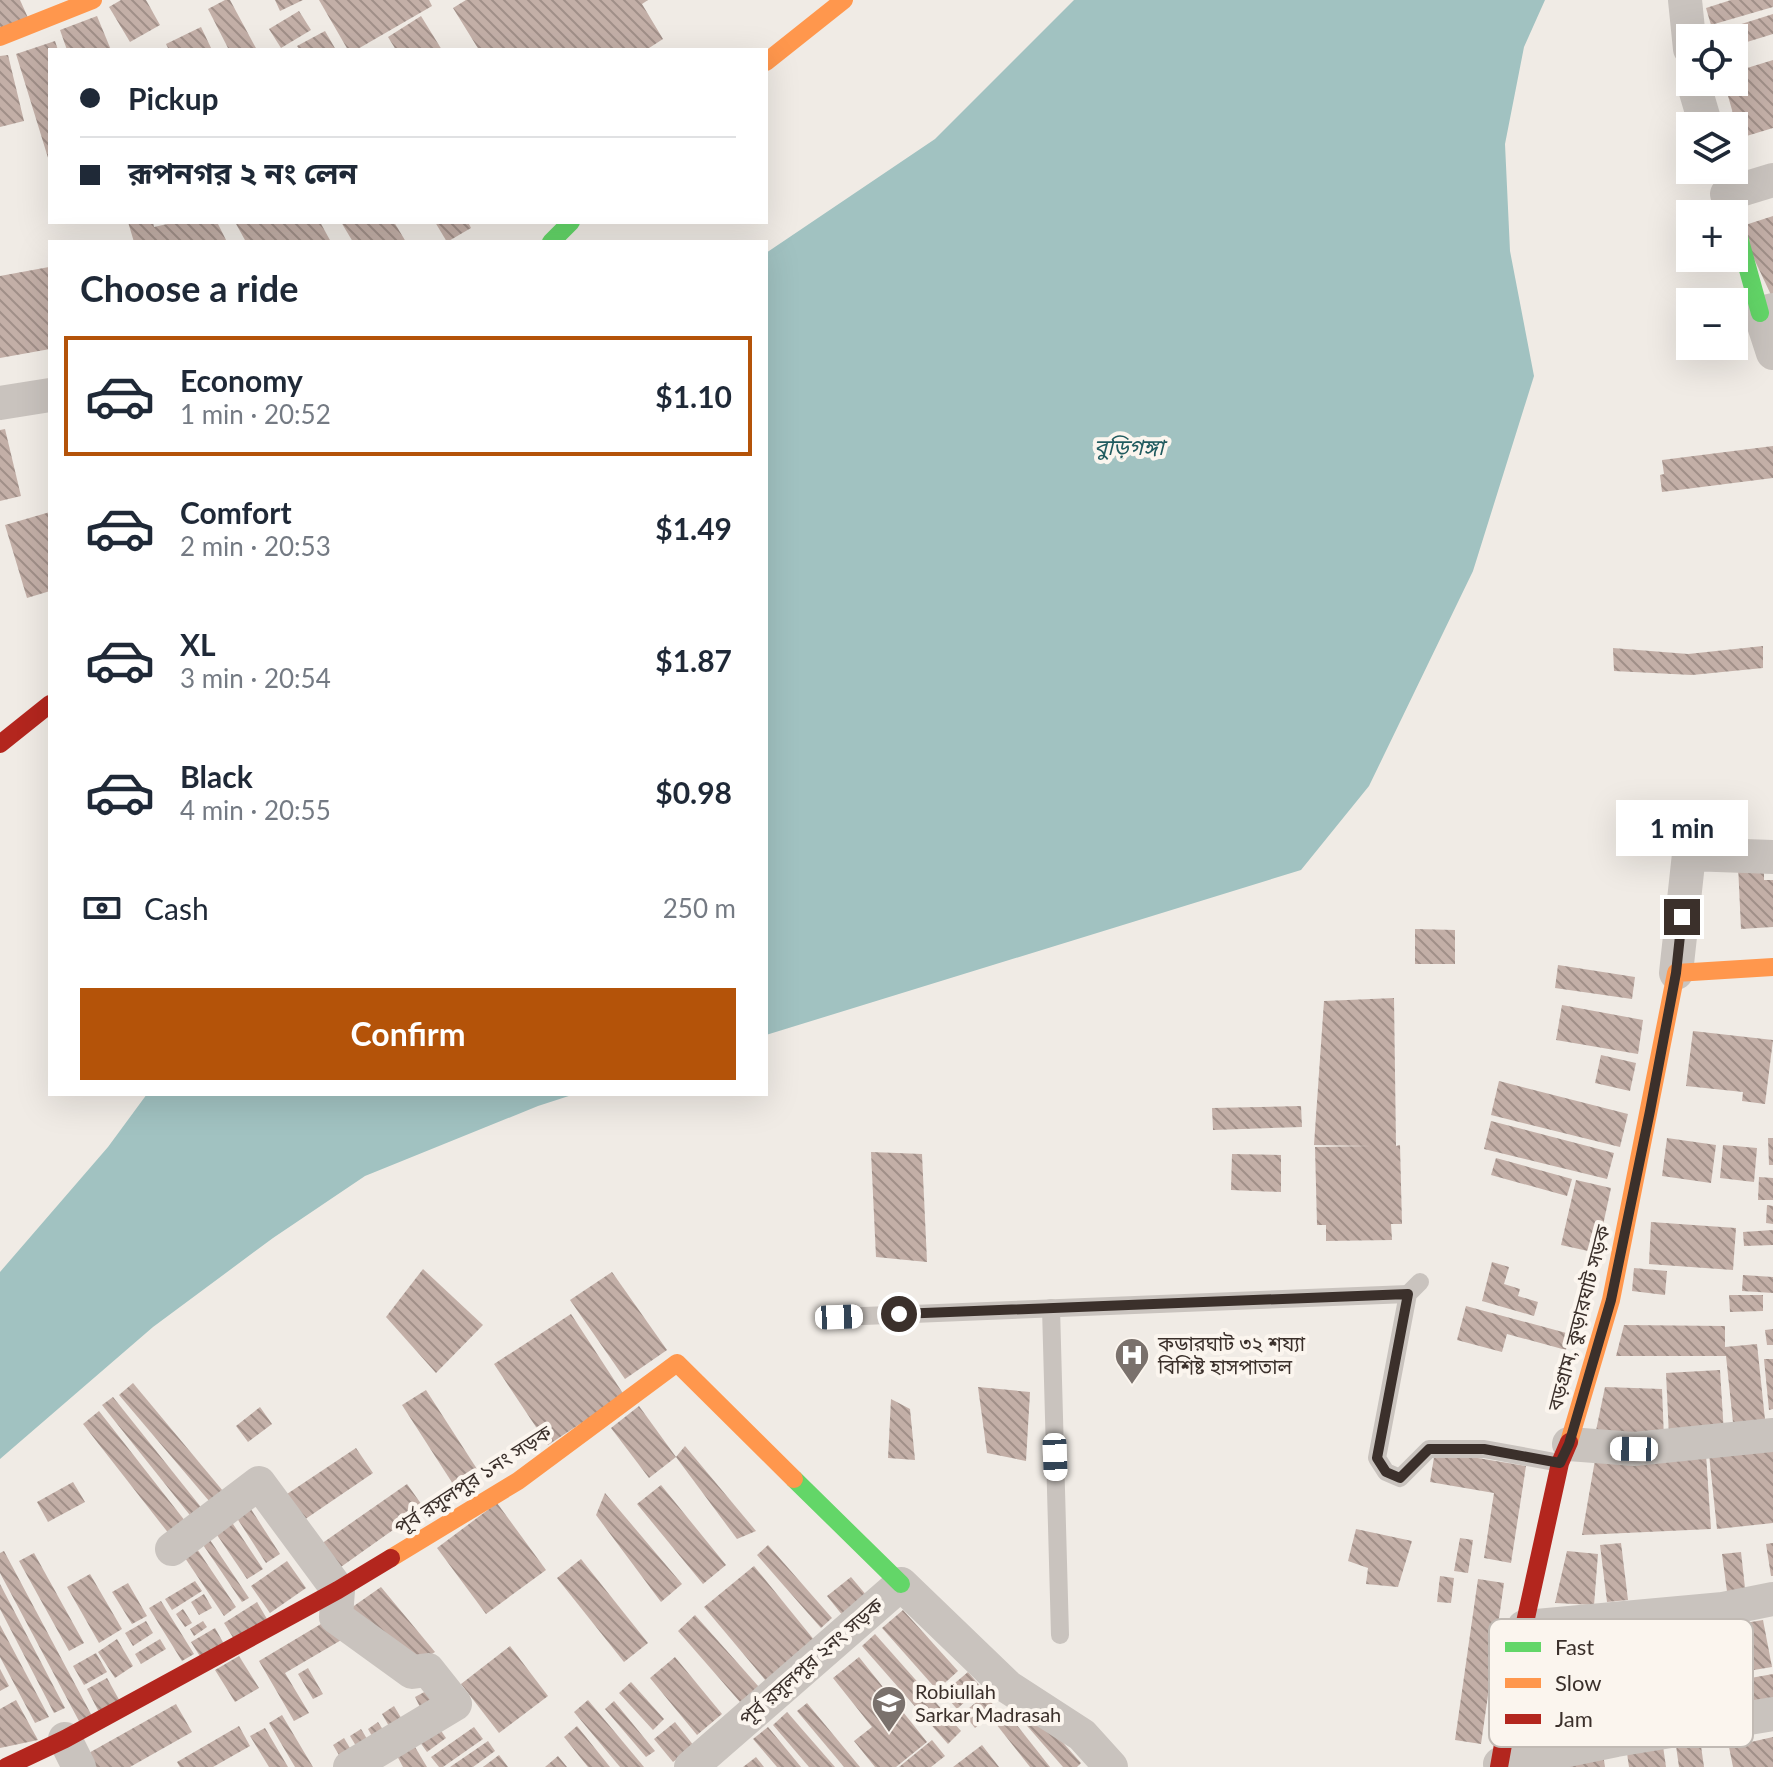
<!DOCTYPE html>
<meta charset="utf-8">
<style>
:root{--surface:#fff;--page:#f6f6f7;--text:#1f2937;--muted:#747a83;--line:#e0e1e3;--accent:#b45309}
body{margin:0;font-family:Lato,"Noto Sans Bengali",sans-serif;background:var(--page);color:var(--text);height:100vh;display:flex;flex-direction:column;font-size:30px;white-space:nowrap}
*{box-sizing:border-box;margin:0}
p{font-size:26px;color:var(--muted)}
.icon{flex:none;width:44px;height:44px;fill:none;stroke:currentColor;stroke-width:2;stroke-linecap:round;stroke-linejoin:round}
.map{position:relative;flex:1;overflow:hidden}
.details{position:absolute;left:48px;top:240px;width:720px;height:856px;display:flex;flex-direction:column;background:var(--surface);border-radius:0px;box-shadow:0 8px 32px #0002}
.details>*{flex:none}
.top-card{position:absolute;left:48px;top:48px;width:720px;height:176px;border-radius:0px;box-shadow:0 8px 32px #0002;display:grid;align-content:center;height:176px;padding:0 32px;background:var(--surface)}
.controls{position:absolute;left:1676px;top:24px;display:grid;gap:16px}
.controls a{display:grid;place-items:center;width:72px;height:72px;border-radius:0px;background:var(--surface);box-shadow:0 8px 32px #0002;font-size:40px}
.end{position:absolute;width:36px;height:36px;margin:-18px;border:10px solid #3b302b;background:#fff;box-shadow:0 0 0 4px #fff}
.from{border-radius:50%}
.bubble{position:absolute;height:56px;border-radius:0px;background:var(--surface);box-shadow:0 8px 32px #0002;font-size:26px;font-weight:700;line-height:56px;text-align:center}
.car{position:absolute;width:24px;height:48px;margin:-24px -12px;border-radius:10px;box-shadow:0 0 6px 2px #0007;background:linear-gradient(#fff 24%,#345 0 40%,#fff 0 76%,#345 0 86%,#fff 0)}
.top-card b{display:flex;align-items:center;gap:28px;height:76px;font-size:30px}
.top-card b+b{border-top:2px solid var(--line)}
.top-card i{width:20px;height:20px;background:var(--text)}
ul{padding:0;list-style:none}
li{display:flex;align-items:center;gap:24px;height:120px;margin:0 16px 12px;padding:0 16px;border:4px solid transparent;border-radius:0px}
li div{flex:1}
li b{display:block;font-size:30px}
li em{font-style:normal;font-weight:700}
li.selected{border-color:var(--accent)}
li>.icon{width:72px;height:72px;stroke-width:1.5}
h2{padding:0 32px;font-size:36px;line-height:96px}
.pay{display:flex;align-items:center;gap:20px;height:88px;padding:0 32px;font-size:30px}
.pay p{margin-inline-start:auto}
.button{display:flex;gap:16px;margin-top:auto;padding:16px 32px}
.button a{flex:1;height:92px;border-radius:0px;background:var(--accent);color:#fff;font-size:32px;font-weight:700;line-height:92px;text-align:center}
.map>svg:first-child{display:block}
</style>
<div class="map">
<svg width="1773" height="1767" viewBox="0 0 1773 1767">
<defs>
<pattern id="building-back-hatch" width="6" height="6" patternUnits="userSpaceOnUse" patternTransform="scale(2)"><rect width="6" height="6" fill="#c3afa7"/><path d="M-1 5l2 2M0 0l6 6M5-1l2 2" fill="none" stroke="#a08f88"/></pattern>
</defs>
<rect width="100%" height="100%" fill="#f0ebe5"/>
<!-- water -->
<g fill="#a1c2c1">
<polygon points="1074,0 1545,0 1524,47 1505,144 1510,251 1534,376 1473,571 1369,786 1301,870 766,1035 766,253 935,139"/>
<polygon points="147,1094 575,1094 538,1106 365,1176 273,1238 153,1327 0,1459 0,1272 108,1147"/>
</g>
<!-- building -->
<g fill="url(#building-back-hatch)">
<polygon points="0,0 20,0 29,20 0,31"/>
<polygon points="121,0 146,0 160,25 130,42 109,7"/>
<polygon points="225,0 230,0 257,50 229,50 208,9"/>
<polygon points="275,0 303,0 280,11"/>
<polygon points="319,0 429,0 432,6 356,50 348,50"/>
<polygon points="466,0 648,0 642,4 663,39 646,50 479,50 453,8"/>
<polygon points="1731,0 1773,0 1773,7 1711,25 1706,8"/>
<polygon points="299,11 311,30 281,48 269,29"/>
<polygon points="1773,14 1773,34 1734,46 1734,38 1714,38 1713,33"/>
<polygon points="97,16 111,50 67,50 60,30"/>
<polygon points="421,16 442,50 396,50 388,37"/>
<polygon points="201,27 212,50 169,50 166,44"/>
<polygon points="325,31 336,50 300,50 297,46"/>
<polygon points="55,41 58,50 50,50 49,161 16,54"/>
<polygon points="8,55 24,121 0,127 0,56"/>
<polygon points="1773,60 1773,128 1740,138 1724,82 1734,82 1734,72"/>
<polygon points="1773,216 1773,299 1739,227"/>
<polygon points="128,222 153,222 154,227 176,222 217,222 227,242 134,242"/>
<polygon points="235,222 320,222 331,242 246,242"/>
<polygon points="341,222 394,222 406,242 353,242"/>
<polygon points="435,222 468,222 471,228 447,242"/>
<polygon points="49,267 50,349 0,358 0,276"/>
<polygon points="5,429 21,496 0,501 0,430"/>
<polygon points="1773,446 1773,478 1662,492 1660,475 1664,474 1662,460"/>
<polygon points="50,512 50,591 27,598 5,525"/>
<polygon points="1763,646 1763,668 1692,675 1614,671 1613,648 1688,654"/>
<polygon points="1738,865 1764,865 1764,880 1773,880 1773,927 1741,929"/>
<polygon points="1415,929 1455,930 1455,964 1415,964"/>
<polygon points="1558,965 1635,977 1632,999 1555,988"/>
<polygon points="1394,998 1396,1146 1400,1145 1402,1224 1391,1224 1392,1240 1326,1241 1326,1225 1317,1225 1315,1147 1371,1146 1314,1145 1324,1001"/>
<polygon points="1562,1005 1643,1020 1638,1054 1556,1040"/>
<polygon points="1693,1031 1773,1040 1765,1104 1742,1101 1743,1092 1686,1086"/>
<polygon points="1601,1055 1636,1063 1630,1091 1595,1083"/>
<polygon points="1499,1081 1628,1114 1620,1147 1491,1115"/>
<polygon points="1301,1106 1302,1127 1213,1130 1212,1108"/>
<polygon points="1491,1121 1614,1153 1607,1179 1484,1149"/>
<polygon points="1667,1138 1716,1145 1711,1183 1662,1176"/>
<polygon points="1768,1138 1773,1138 1773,1165 1769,1165"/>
<polygon points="1723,1145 1757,1148 1754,1182 1720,1178"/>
<polygon points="871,1152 922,1154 927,1262 876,1257"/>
<polygon points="1232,1154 1281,1155 1281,1192 1231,1190"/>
<polygon points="1496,1158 1572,1179 1567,1196 1491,1175"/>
<polygon points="1759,1177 1773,1178 1773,1200 1758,1200"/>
<polygon points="1576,1180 1611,1188 1597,1253 1561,1245"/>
<polygon points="1767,1205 1773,1206 1773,1224 1766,1223"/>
<polygon points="1651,1222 1736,1228 1733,1270 1649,1264"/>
<polygon points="1773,1230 1773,1245 1744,1246 1743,1232"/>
<polygon points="1492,1262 1509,1267 1504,1284 1520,1289 1518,1296 1538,1302 1534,1316 1482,1301"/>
<polygon points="1634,1268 1667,1271 1665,1295 1632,1291"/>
<polygon points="423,1269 483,1325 436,1373 386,1317"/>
<polygon points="612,1272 667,1350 625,1379 570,1300"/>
<polygon points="1743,1275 1773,1277 1773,1293 1742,1291"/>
<polygon points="1729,1295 1763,1295 1763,1311 1730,1312"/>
<polygon points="1466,1306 1570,1334 1566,1350 1507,1334 1502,1352 1457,1340"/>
<polygon points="571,1314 624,1395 548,1445 494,1364"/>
<polygon points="1624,1325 1725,1326 1725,1347 1757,1344 1766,1429 1734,1432 1726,1356 1616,1356"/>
<polygon points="1773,1329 1773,1345 1767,1345 1765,1330"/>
<polygon points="1764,1359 1773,1359 1773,1409 1769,1410"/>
<polygon points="1720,1370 1724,1434 1669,1436 1666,1373"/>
<polygon points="133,1383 228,1497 215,1508 119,1395"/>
<polygon points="978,1387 1030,1392 1026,1461 987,1453"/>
<polygon points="1605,1387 1662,1389 1664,1439 1593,1445"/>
<polygon points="426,1390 477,1469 453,1484 402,1405"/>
<polygon points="113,1397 208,1516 197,1524 102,1405"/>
<polygon points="891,1399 910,1409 915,1460 888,1458"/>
<polygon points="639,1406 676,1457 649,1478 611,1428"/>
<polygon points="260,1407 272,1424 248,1442 236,1426"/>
<polygon points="99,1411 189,1526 173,1539 83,1424"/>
<polygon points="1773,1439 1773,1523 1717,1529 1708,1445"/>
<polygon points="685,1446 756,1531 737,1539 676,1457"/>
<polygon points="356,1448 373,1473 304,1520 287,1494"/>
<polygon points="1435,1451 1526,1466 1511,1563 1484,1558 1494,1493 1430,1482"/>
<polygon points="1706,1454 1711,1529 1582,1535 1595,1460"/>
<polygon points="73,1482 85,1502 48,1522 37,1502"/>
<polygon points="407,1484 424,1508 338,1569 321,1544"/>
<polygon points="661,1485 726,1565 703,1584 637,1504"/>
<polygon points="605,1493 682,1584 661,1602 596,1515"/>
<polygon points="247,1503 280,1554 266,1563 233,1512"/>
<polygon points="497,1503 546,1570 486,1614 437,1548"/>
<polygon points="229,1518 263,1569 247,1579 213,1529"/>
<polygon points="1356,1529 1412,1541 1398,1587 1366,1584 1368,1568 1348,1561"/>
<polygon points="204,1531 249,1598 242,1602 197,1536"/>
<polygon points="1460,1538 1473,1540 1468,1573 1454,1571"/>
<polygon points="193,1543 236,1607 224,1616 181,1552"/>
<polygon points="1621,1543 1628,1600 1607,1602 1600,1545"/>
<polygon points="1773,1543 1773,1576 1771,1576 1766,1544"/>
<polygon points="768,1545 832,1618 821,1628 757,1555"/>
<polygon points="4,1551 92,1716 80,1723 0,1573 0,1553"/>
<polygon points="1567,1551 1598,1554 1594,1605 1555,1603"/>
<polygon points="1741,1552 1746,1597 1728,1599 1722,1554"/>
<polygon points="34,1553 84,1643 69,1651 19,1561"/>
<polygon points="581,1559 648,1643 624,1662 557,1578"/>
<polygon points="287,1561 306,1588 270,1613 251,1586"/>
<polygon points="754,1566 815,1641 766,1681 704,1607"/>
<polygon points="90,1574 122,1629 99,1643 67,1587"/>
<polygon points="1440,1576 1454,1578 1451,1603 1437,1602"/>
<polygon points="851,1577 867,1596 843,1616 827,1596"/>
<polygon points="1478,1579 1504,1583 1481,1744 1455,1740"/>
<polygon points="195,1581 202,1591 172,1610 165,1599"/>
<polygon points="128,1583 147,1616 132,1624 112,1592"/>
<polygon points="0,1584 65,1708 54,1713 0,1609"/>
<polygon points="381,1587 435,1652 413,1666 341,1615"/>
<polygon points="204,1594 212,1608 199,1615 191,1602"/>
<polygon points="161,1601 194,1654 182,1661 149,1608"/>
<polygon points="257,1602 270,1624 237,1644 224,1623"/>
<polygon points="183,1609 192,1623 185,1627 176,1614"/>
<polygon points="903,1610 958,1671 937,1690 882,1628"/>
<polygon points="695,1615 759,1687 740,1702 678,1631"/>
<polygon points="331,1618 343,1639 285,1673 309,1713 294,1721 259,1661"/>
<polygon points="1763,1620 1772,1667 1754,1670 1745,1623"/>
<polygon points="146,1621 153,1633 133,1646 125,1633"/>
<polygon points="203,1621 207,1627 194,1636 190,1629"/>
<polygon points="0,1625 49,1717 35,1723 0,1657"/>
<polygon points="215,1628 224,1644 201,1658 191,1642"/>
<polygon points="875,1634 961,1731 948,1744 862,1646"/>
<polygon points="117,1639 133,1666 115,1678 98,1652"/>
<polygon points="160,1639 166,1649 141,1664 135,1654"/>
<polygon points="510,1646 548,1696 499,1733 461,1684"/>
<polygon points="96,1653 107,1672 84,1685 73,1666"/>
<polygon points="239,1656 259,1688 235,1702 215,1670"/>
<polygon points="675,1657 722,1714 697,1735 650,1678"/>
<polygon points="859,1657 927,1742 896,1767 875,1767 854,1741 872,1727 833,1678"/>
<polygon points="308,1668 323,1694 313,1699 298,1674"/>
<polygon points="0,1669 9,1686 0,1691"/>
<polygon points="968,1672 981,1687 957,1709 943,1693"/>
<polygon points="1773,1674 1773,1708 1752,1712 1745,1679"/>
<polygon points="107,1678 122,1705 101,1716 87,1689"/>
<polygon points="631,1682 664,1719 653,1730 619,1693"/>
<polygon points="428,1690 439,1707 424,1715 415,1697"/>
<polygon points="985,1695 997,1709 975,1728 963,1713"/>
<polygon points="16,1700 38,1740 0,1748 0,1709"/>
<polygon points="588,1700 644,1767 620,1767 574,1712"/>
<polygon points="614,1701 655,1751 646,1757 605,1709"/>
<polygon points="1027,1702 1081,1763 1077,1767 1063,1767 1015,1712"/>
<polygon points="807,1703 860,1767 844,1767 797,1711"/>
<polygon points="176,1704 192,1732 130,1767 95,1767 87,1754"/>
<polygon points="394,1706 406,1726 393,1733 382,1714"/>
<polygon points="787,1712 835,1767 809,1767 773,1725"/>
<polygon points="1008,1714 1050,1767 1030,1767 996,1724"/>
<polygon points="282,1715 313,1767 295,1767 269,1723"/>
<polygon points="378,1722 387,1736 376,1743 368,1729"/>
<polygon points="675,1722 694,1746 673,1762 654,1739"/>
<polygon points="437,1725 446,1738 427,1752 417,1738"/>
<polygon points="239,1726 250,1746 213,1767 180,1767 177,1762"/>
<polygon points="577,1726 610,1767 588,1767 564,1737"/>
<polygon points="474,1727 483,1739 443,1767 439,1767 431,1757"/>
<polygon points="768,1727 801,1767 777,1767 753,1739"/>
<polygon points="265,1728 288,1767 269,1767 250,1736"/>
<polygon points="361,1729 372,1747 361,1754 350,1736"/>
<polygon points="1699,1732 1704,1767 1679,1767 1675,1739"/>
<polygon points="1773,1737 1773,1767 1733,1767 1729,1747"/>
<polygon points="344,1738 356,1758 345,1765 333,1745"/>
<polygon points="932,1740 945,1756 931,1767 899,1767"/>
<polygon points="488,1741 495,1751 473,1767 450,1767"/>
<polygon points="412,1742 427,1767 403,1767 395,1752"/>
<polygon points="982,1745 999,1767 953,1767"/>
<polygon points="1663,1746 1666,1767 1629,1767 1627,1753"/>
<polygon points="1603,1754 1605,1767 1551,1767"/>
<polygon points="499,1755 508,1767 483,1767"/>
<polygon points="558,1756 567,1767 545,1767"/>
<polygon points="756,1757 764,1767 743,1767"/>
</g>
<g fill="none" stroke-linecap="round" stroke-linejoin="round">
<!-- lane -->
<g stroke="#c9c3be" stroke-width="18">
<polyline points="1420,1282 1408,1294 1377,1458 1386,1472 1400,1478 1429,1449 1484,1449 1560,1463"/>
<polyline points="1051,1308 1060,1635"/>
<polyline points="839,1317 1408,1294"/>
</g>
<!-- street -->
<g stroke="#c9c3be" stroke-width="34">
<polyline points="1685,0 1690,49"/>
<polyline points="1693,82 1706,126"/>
<polyline points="1727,194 1773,180"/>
<polyline points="1773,310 1760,313 1773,353"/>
<polyline points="0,403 50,395"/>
<polyline points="1676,973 1689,854 1773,857"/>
<polyline points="1569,1444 1634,1449 1773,1435"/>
<polyline points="172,1549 259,1483 338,1590 336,1617 412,1672 428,1670 455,1704 350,1767"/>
<polyline points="1524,1627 1723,1609 1773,1599"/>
<polyline points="65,1739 79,1767"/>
<polyline points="1500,1764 1616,1740 1773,1714"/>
<polyline points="691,1767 901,1584 1008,1687 1082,1735 1111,1767"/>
</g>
<!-- fast -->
<g stroke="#63d668" stroke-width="18">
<polyline points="1734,219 1760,313"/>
<polyline points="551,242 571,222"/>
<polyline points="794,1479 901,1584"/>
</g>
<!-- slow -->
<g stroke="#ff974d" stroke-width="18">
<polyline points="0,37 93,0"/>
<polyline points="766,62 844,0"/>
<polyline points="1569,1442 1611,1300 1676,973 1773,967"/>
<polyline points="391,1558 518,1481 677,1363 794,1479"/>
</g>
<!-- jam -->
<g stroke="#b3261e" stroke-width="18">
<polyline points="0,744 50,704"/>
<polyline points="6,1767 65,1739 338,1590 391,1558"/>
<polyline points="1499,1767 1524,1627 1560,1463 1569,1442"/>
</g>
</g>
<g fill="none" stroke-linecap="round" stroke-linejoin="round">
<!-- route -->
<polyline stroke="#3b302b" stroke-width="10" points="899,1314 1408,1294 1377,1458 1386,1472 1400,1478 1429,1449 1484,1449 1560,1463 1569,1444 1611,1300 1650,1111 1676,973 1682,917"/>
</g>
<!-- icons -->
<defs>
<g id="hospital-pin" transform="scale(1.8)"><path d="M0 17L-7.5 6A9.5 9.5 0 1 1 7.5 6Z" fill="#7a716c" stroke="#fbf5ee"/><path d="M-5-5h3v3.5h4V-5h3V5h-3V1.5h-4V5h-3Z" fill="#fff"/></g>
<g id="school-pin" transform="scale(1.8)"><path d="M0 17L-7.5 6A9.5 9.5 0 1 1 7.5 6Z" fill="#7a716c" stroke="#fbf5ee"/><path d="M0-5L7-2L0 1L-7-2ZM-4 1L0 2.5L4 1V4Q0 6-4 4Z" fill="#fff"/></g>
</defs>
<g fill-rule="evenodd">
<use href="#hospital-pin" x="1132" y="1355"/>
<use href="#school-pin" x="889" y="1703"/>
</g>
<g text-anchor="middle" stroke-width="8" stroke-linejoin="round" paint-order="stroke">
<!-- street labels -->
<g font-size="20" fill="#3b302b" stroke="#fbf5ee">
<text transform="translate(1579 1318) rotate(-75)" y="7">বড়গ্রাম, কুড়ারঘাট সড়ক</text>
<text transform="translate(473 1480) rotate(-33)" y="7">পূর্ব রসুলপুর ১নং সড়ক</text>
<text transform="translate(811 1662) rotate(-41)" y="7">পূর্ব রসুলপুর ২নং সড়ক</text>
</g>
<!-- poi labels -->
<g font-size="20" fill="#3b302b" stroke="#fbf5ee" text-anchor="start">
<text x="1158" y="1351">কুড়ারঘাট ৩২ শয্যা<tspan x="1158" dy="23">বিশিষ্ট হাসপাতাল</tspan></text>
<text x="915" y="1699">Robiullah<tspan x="915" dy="23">Sarkar Madrasah</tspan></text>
</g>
<!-- water labels -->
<g font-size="22" font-style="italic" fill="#1f5a5e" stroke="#fbf5ee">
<text x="1129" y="455">বুড়িগঙ্গা</text>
</g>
</g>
<!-- legend -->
<rect x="1489" y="1619" width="264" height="128" rx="12" fill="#fbf5ee" stroke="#c1bab4" stroke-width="2"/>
<rect x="1505" y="1642" width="36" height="10" fill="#63d668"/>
<rect x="1505" y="1678" width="36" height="10" fill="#ff974d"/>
<rect x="1505" y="1714" width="36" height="10" fill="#b3261e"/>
<g font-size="22" fill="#3b302b">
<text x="1555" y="1655">Fast</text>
<text x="1555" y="1691">Slow</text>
<text x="1555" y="1727">Jam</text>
</g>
</svg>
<div class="controls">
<a><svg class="icon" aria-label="locate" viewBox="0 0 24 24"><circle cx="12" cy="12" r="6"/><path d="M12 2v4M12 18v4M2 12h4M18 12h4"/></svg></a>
<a><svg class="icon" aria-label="layers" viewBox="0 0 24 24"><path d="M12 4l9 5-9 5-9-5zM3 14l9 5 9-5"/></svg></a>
<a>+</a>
<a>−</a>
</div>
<i class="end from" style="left:899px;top:1314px"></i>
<i class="end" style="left:1682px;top:917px"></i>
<div class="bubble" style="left:1616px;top:800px;width:132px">1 min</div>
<i class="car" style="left:839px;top:1317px;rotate:88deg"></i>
<i class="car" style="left:1634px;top:1449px;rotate:271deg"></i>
<i class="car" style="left:1055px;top:1457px;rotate:178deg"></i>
<div class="top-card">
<b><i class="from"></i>Pickup</b>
<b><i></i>রূপনগর ২ নং লেন</b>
</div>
<section class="details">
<h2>Choose a ride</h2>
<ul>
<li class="selected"><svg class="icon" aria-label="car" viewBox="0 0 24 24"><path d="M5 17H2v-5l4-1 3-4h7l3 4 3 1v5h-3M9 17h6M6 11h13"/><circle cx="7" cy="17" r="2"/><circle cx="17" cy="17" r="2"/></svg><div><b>Economy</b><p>1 min · 20:52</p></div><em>$1.10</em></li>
<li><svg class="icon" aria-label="car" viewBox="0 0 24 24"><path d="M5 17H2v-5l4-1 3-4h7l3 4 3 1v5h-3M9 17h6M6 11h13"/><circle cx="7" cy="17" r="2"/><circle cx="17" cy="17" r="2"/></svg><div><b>Comfort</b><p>2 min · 20:53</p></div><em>$1.49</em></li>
<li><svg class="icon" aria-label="car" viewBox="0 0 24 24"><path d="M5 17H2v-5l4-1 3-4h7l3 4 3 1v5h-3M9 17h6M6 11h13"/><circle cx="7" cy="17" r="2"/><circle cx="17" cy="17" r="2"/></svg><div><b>XL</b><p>3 min · 20:54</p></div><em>$1.87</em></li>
<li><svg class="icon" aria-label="car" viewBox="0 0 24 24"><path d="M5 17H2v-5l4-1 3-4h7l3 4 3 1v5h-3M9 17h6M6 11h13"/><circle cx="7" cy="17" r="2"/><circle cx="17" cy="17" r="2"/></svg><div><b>Black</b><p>4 min · 20:55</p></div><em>$0.98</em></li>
</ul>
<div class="pay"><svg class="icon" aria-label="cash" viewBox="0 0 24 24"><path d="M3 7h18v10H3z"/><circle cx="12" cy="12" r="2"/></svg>Cash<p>250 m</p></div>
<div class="button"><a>Confirm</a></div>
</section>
</div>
